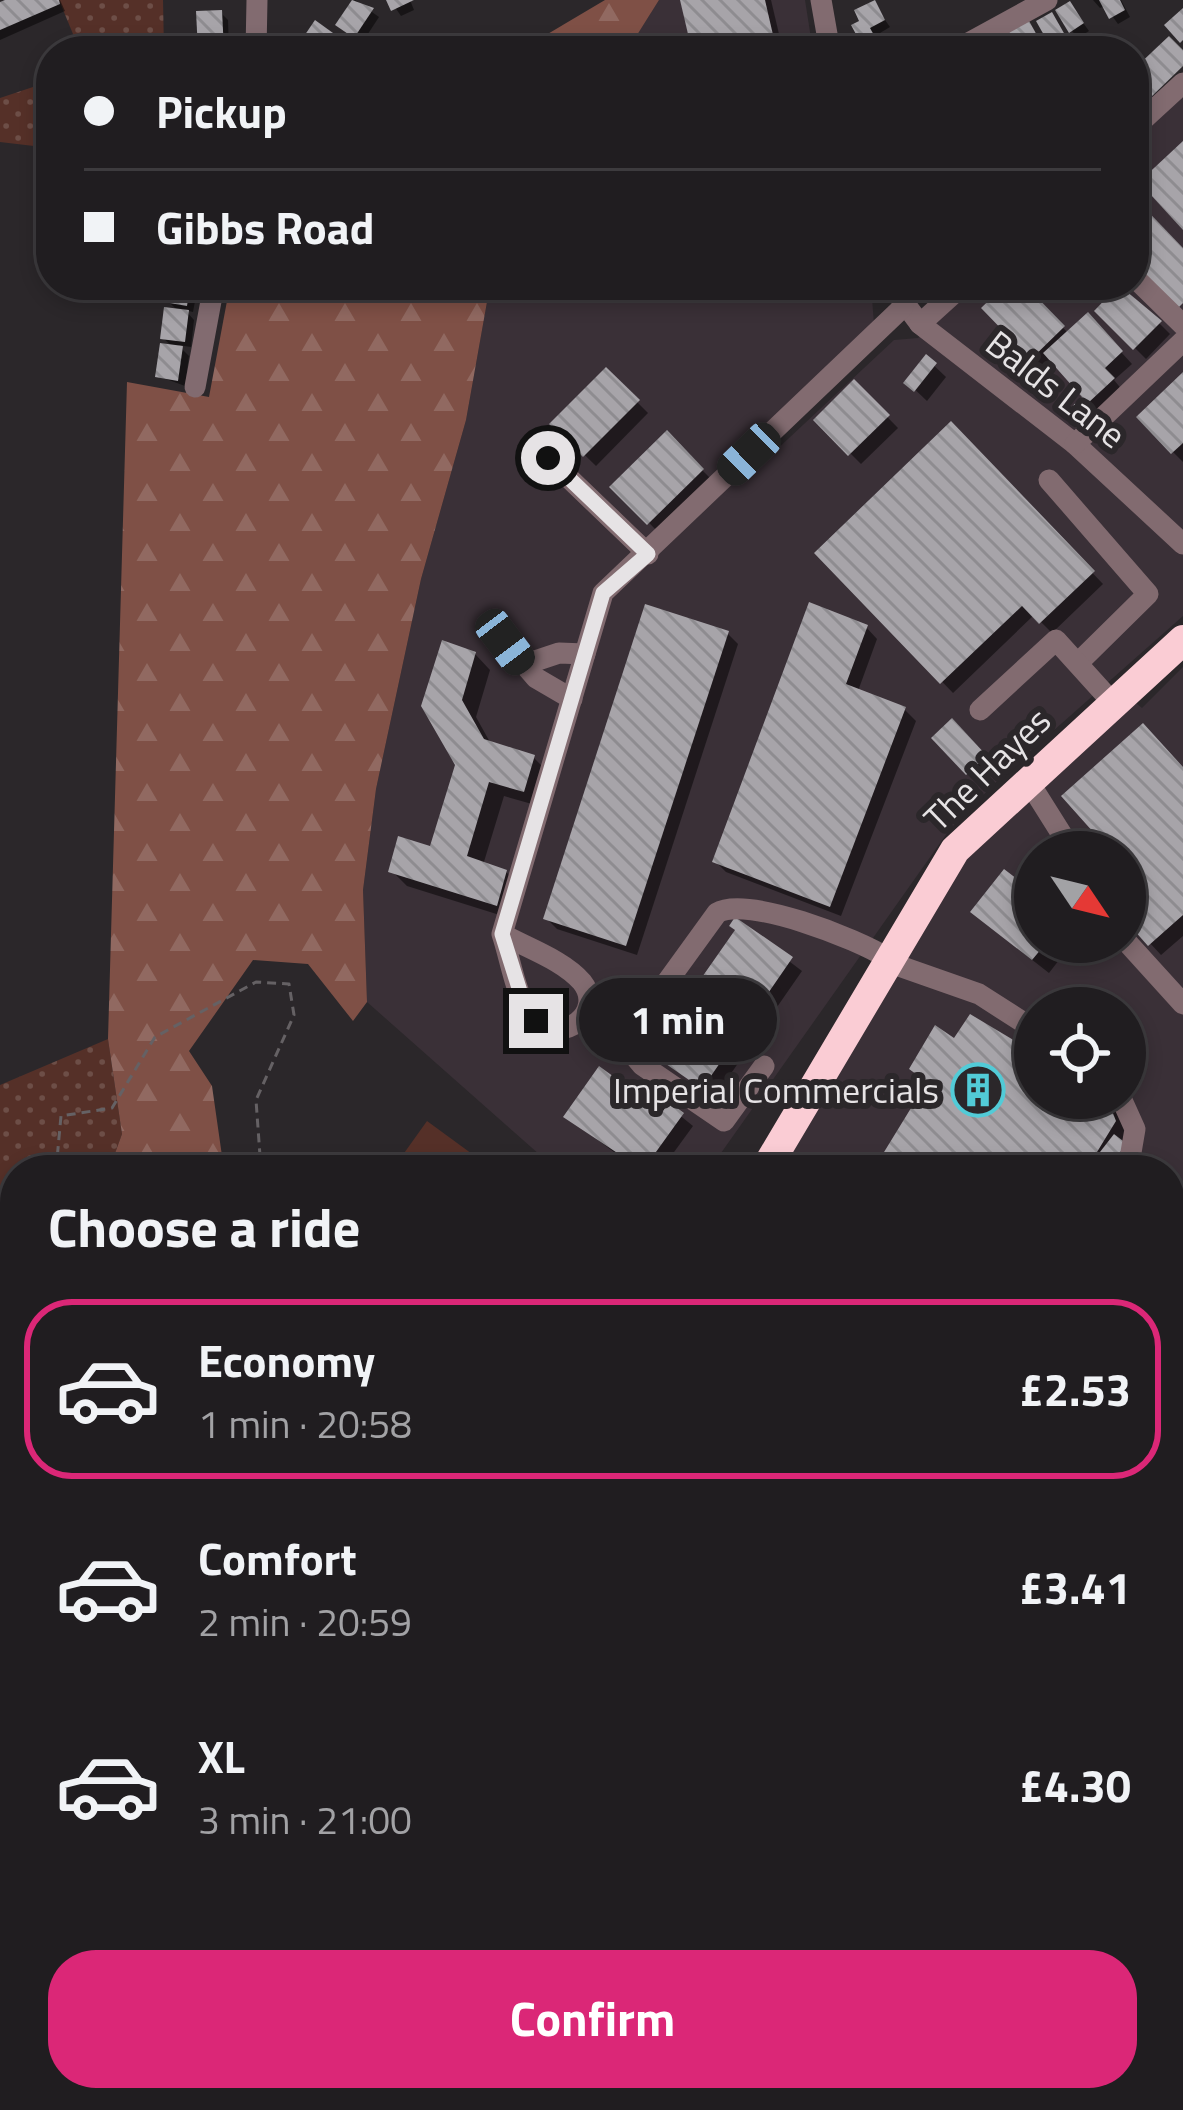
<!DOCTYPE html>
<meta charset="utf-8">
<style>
:root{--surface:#201d20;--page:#282629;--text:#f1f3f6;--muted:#a2a2a5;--line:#3d3b3e;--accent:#db2777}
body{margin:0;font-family:"Titillium Web",sans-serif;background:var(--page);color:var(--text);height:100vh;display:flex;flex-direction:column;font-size:45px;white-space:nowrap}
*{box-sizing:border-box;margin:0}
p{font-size:39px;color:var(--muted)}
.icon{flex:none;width:66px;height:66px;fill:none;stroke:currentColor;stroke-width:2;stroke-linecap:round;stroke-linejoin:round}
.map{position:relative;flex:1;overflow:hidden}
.details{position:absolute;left:0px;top:1155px;width:1185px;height:957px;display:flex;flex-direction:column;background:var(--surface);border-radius:48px 48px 0 0;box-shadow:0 6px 18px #0003,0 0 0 3px var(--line)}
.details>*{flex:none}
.top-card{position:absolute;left:36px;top:36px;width:1113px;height:264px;border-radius:48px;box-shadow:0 6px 18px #0003,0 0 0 3px var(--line);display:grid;align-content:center;height:264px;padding:0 48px;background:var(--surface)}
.needle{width:78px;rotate:125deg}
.controls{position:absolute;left:1014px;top:831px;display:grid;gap:24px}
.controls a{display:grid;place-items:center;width:132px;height:132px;border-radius:50%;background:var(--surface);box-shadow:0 6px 18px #0003,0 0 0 3px var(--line);font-size:60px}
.end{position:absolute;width:54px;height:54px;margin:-27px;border:15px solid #e6e3e5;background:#111;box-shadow:0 0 0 6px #111}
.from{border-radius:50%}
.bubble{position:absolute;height:84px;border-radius:42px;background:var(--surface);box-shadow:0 6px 18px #0003,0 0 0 3px var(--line);font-size:39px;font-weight:700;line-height:84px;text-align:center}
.car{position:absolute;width:36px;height:72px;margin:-36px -18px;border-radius:15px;box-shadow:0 0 9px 3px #0007;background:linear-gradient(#222 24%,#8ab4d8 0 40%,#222 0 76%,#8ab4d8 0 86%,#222 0)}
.top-card b{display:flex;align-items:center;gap:42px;height:114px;font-size:45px}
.top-card b+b{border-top:3px solid var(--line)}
.top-card i{width:30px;height:30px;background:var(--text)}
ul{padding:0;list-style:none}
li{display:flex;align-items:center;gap:36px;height:180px;margin:0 24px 18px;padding:0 24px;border:6px solid transparent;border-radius:48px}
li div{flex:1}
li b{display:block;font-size:45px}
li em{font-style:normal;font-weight:700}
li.active{border-color:var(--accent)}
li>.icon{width:108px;height:108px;stroke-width:1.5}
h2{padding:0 48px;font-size:54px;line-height:144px}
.button{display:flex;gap:24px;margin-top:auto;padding:24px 48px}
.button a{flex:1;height:138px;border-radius:48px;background:var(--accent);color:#fff;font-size:48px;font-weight:700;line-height:138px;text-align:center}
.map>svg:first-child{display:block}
</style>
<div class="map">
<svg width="1183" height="2110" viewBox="0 0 1183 2110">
<defs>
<pattern id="grass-dots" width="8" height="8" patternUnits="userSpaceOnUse" patternTransform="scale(3)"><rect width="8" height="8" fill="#553028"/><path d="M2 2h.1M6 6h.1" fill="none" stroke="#6d4e47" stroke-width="1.8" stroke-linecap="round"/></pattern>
<pattern id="forest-firs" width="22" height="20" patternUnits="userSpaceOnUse" patternTransform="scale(3)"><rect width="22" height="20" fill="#7f5046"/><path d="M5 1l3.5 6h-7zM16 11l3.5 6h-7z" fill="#916961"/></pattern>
<pattern id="building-back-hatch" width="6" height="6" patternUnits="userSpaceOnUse" patternTransform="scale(3)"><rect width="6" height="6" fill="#a7a4a9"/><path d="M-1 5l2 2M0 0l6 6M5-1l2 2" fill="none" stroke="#8e8c90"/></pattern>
</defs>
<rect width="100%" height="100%" fill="#2b272a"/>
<!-- built -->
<g fill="#3a3037" fill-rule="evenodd">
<polygon points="659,0 805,0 813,51 627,51"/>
<polygon points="1183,93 1183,616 1001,777 950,829 709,1170 557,1170 367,1002 363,890 376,789 421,579 466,420 490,285 871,285 874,324 740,451 757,468 894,340 918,338 974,285 1134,285 1134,136"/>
<path d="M1183 667V2038L1170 2037V1170H780L957 870 1007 812 1136 703 1142 708ZM1035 852H1125V942H1035ZM1035 1008H1125V1098H1035Z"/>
<polygon points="369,2097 599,2097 592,2106 597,2110 368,2110"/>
</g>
<!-- grass -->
<g fill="url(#grass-dots)">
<polygon points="59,0 163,0 164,51 80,51"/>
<polygon points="51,81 51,148 0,142 0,98"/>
<polygon points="108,1039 122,1134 109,1170 15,1170 15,1325 0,1329 0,1085"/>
<polygon points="0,1747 15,1766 15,1971 0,1934"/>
<polygon points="138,2097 232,2097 234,2108 162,2110"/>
</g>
<!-- forest -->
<g fill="url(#forest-firs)">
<polygon points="605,0 659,0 627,51 519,51"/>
<polygon points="230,285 490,285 466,420 421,579 376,789 363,890 367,1002 353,1021 308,964 253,960 189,1051 212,1086 224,1170 109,1170 122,1134 108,1039 127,382 209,397"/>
<polygon points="15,1325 15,1766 0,1747 0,1329"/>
<polygon points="0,1934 15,1971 15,2078 0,2064"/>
<polygon points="35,2097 138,2097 162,2110 49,2110"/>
</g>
<!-- park -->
<polygon fill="#553028" points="427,1121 494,1170 392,1170"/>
<!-- shadow -->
<g fill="#0007">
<polygon points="12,0 60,0 65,11 0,40 0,5"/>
<polygon points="355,0 379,17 362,43 339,25"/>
<polygon points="390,0 410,0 414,10 401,16"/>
<polygon points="683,0 771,0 783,51 695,51"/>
<polygon points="1093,0 1121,0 1130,17 1118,24 1105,6 1100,8"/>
<polygon points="873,3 890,27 875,36 883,51 869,51 855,26"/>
<polygon points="1070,5 1089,31 1078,38 1072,31"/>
<polygon points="221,13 228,20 229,51 201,51"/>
<polygon points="1051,16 1069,42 1058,49 1051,42"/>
<polygon points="1027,23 1043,46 1035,51 1021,48"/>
<polygon points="331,35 337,42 330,51 298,51"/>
<polygon points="170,285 198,285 193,312 185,310 194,320 191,347 178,345 189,356 185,386 158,376 174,348 163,338 178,311 168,301"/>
<polygon points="1009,285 1021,285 1069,334 1088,316 1132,364 1114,380 1123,391 1096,415 1108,428 1093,441 1087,397 1052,360 1037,374 1011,347 1017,341"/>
<polygon points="1122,286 1170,334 1146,359 1098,311"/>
<polygon points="926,358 946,377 927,401 907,382"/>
<polygon points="606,371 648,413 596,466 553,424"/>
<polygon points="1183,376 1183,462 1173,452"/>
<polygon points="854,383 898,428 861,464 817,420"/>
<polygon points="951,425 1103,584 1052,633 1034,615 953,693 818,553"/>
<polygon points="667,435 713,481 659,533 614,487"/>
<polygon points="866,627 877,639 858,691 905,710 916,721 841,916 726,872 715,861"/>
<polygon points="727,633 738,644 637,955 557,929 546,918"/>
<polygon points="444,644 475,654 490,670 476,717 491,744 533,757 549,773 539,806 504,796 483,865 506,872 521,887 512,919 407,886 392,871 432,850 458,764"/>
<polygon points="952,722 996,768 979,784 935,738"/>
<polygon points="1183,770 1183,936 1161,955 1125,916 1125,852 1115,852"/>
<polygon points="1035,897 1035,942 1073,942 1049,973 989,926"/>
<polygon points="736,921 802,971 714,1098 647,1048 701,984 738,931"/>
<polygon points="955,1042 1035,1057 1035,1098 1105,1099 1121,1116 1130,1137 1119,1170 877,1170 928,1085 912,1069"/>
<polygon points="633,1094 656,1096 693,1126 661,1170 638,1170 567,1117"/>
<polygon points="1170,1479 1183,1498 1183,1549 1170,1556"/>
<polygon points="1170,1778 1183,1778 1183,1802 1170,1803"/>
<polygon points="1170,1852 1183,1853 1183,1941 1170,1934"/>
<polygon points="291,2097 312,2097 317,2110 290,2110"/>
<polygon points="811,2097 836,2097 837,2098 819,2105"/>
</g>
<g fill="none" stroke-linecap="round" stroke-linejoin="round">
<!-- stream -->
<g stroke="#72708b" stroke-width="4.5">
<polyline points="0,1766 15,1799"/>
<polyline points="0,1880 14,1853"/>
<polyline points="0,2035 15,2044"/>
<polyline points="94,2097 100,2110"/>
</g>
</g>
<!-- building -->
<g fill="url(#building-back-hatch)">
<polygon points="5,0 59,0 60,4 0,30 0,2"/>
<polygon points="352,0 374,8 354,38 335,25"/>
<polygon points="386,0 414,0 391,11"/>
<polygon points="680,0 765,0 776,48 692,51"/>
<polygon points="875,0 885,20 870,28 881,48 865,51 851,25 859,21 854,10"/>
<polygon points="1099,0 1120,0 1125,10 1109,19"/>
<polygon points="1070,1 1084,23 1069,33 1055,10"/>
<polygon points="1183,8 1183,40 1180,43 1164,25"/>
<polygon points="222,10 224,51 198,51 196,11"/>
<polygon points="1052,12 1065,35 1049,44 1036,21"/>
<polygon points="1028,19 1039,39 1018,50 1008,30"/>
<polygon points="315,20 333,33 319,51 294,51"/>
<polygon points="1169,36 1183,50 1183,66 1150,98 1134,81 1134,69"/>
<polygon points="1134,87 1147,101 1134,113"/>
<polygon points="1183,141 1183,230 1139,182"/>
<polygon points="1134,197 1183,248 1183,303 1178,308 1134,262"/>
<polygon points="167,285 190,285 187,306 164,302"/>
<polygon points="1005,285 1025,285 1065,326 1024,366 1007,347 1013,341 981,308"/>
<polygon points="1119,285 1162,321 1133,350 1094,311"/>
<polygon points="164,307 189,310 185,342 160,339"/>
<polygon points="1088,312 1123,351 1105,368 1115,378 1088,403 1099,415 1080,432 1064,414 1082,397 1043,353"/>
<polygon points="160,343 183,346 178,381 155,377"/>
<polygon points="926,354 937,363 914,392 903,383"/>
<polygon points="606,367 640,400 583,457 549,424"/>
<polygon points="1183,372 1183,443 1171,454 1136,417"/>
<polygon points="854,379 890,415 848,456 813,420"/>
<polygon points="951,421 1095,571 1039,624 1022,606 940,684 814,553"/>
<polygon points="667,430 704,469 647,525 609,487"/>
<polygon points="809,602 868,625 846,684 906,707 830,907 712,862"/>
<polygon points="645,604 729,631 626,946 543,919"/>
<polygon points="442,640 476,652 462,700 484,739 535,755 524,792 489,782 467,856 507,870 497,906 388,872 398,836 430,846 455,765 421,706"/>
<polygon points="952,718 987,756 966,775 931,738"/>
<polygon points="1143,723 1183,767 1183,915 1148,946 1125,920 1125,852 1111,852 1061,796"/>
<polygon points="1004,869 1035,893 1035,942 1047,942 1032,960 970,912"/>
<polygon points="735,917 793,957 702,1089 643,1048 693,976 700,980 735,930 729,926"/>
<polygon points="970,1014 1035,1053 1035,1098 1107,1098 1116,1121 1086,1170 873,1170 927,1082 909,1069 935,1025 954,1038"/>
<polygon points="599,1066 632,1090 639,1080 658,1094 652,1103 663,1111 669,1102 684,1113 643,1170 563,1117"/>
<polygon points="1114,1134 1127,1144 1105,1170 1093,1161"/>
<polygon points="1170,1483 1183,1507 1183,1526 1170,1533"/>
<polygon points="1170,1775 1183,1775 1183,1792 1170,1793"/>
<polygon points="1170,1849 1183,1850 1183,1932 1170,1932"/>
<polygon points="312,2097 310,2110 284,2110 286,2098"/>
<polygon points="432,2097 526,2097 546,2110 424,2110"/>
<polygon points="1136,2098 1159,2099 1158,2110 1136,2110"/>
<polygon points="1169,2099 1183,2100 1183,2110 1168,2110"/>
<polygon points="1125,2101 1126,2110 1103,2110 1102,2102"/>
</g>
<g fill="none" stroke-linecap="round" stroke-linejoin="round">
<!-- path -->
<g stroke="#656164" stroke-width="3" stroke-dasharray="9 6" stroke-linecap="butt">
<polyline points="56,1170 61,1116 112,1108 155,1037 256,982 289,984 294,1015 256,1100 261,1170"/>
<polyline points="0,1271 15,1252"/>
</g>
<!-- minor -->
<g stroke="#826b70" stroke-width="21">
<polyline points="821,0 830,51"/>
<polyline points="256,51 257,0"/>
<polyline points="954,51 1047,0"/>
<polyline points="1134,128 1183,83"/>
<polyline points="1134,277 1183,325"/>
<polyline points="891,285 920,324 1075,444 1183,544"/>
<polyline points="920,324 963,285"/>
<polyline points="195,387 214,285"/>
<polyline points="1075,444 1183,341"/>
<polyline points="548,458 648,554"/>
<polyline points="1049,480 1148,594 1079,662"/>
<polyline points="505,642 536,678 572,699"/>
<polyline points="523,665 559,653 585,654"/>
<polyline points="980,710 1056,640 1113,703"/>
<polyline points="1027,779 1071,849 1068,852"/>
<path d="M502 934C511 960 516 1002 535 1020 562 1046 606 1012 582 982 563 960 527 948 502 934L603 593 903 307"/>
<polyline points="1125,940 1183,1004"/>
<polyline points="885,961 979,994 1035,1030"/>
<path d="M764 1066 724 1121 642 1065 627 1047 630 1033 717 913C746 895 858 939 887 958"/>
<polyline points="1121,1098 1135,1129 1128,1170"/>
<polyline points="1170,1553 1183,1547"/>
<polyline points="1170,1594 1183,1589"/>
<polyline points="1170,1959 1183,1992"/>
<polyline points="0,2074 15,2087"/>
<polyline points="26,2097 40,2110"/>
<polyline points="395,2110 401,2097"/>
<polyline points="696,2110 719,2097"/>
</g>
<!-- major -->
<g stroke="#ddaeb7" stroke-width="24">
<polyline points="1170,2055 1183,2054"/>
<polyline points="833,2110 878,2097"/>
</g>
<!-- highway -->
<g stroke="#faccd4" stroke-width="30">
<polyline points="765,1170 955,850 1183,640"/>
<polyline points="358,2110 358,2097"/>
</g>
</g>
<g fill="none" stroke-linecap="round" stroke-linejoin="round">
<!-- route -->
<polyline stroke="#e6e3e5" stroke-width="15" points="536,1021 524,1004 502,934 603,593 648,554 548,458"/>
</g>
<!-- icons -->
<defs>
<g id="building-ring" transform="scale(2.7)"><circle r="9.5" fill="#2b272a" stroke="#52cbd7" stroke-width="1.5"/><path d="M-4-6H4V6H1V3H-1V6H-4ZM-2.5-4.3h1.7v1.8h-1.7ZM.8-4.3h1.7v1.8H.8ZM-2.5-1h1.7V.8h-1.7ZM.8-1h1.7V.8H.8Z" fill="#52cbd7"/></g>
</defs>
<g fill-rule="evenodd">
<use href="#building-ring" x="978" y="1090"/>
</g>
<g text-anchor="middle" stroke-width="12" stroke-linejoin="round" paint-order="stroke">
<!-- street labels -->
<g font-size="36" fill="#e6e3e5" stroke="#2b272a">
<text transform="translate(1056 389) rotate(38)" y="13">Balds Lane</text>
<text transform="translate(987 769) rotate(-44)" y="13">The Hayes</text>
</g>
<!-- poi labels -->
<g font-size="36" fill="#e6e3e5" stroke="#2b272a" text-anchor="end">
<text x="939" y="1103">Imperial Commercials</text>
</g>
</g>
</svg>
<div class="controls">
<a><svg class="needle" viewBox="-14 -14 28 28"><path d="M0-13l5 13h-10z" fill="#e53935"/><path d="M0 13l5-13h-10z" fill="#a2a2a5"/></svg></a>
<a><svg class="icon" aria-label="locate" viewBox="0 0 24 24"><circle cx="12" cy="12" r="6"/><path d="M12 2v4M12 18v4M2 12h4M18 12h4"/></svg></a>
</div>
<i class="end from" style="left:548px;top:458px"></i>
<i class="end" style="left:536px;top:1021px"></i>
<div class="bubble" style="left:579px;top:978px;width:198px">1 min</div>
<i class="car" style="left:749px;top:454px;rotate:226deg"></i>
<i class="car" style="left:505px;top:642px;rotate:143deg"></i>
<div class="top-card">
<b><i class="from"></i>Pickup</b>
<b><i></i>Gibbs Road</b>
</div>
<section class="details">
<h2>Choose a ride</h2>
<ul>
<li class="active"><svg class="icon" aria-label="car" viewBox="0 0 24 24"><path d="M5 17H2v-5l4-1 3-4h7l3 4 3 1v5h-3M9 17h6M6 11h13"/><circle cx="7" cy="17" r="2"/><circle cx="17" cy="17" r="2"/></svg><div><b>Economy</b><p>1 min · 20:58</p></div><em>£2.53</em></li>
<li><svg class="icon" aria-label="car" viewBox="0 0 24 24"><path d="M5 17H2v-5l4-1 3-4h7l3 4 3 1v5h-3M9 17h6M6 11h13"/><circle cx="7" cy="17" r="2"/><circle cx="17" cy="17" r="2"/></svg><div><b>Comfort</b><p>2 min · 20:59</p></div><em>£3.41</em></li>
<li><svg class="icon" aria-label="car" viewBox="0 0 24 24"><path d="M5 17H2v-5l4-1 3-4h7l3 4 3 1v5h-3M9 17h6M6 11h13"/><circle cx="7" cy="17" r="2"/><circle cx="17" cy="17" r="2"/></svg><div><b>XL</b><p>3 min · 21:00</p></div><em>£4.30</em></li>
</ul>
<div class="button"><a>Confirm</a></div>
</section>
</div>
